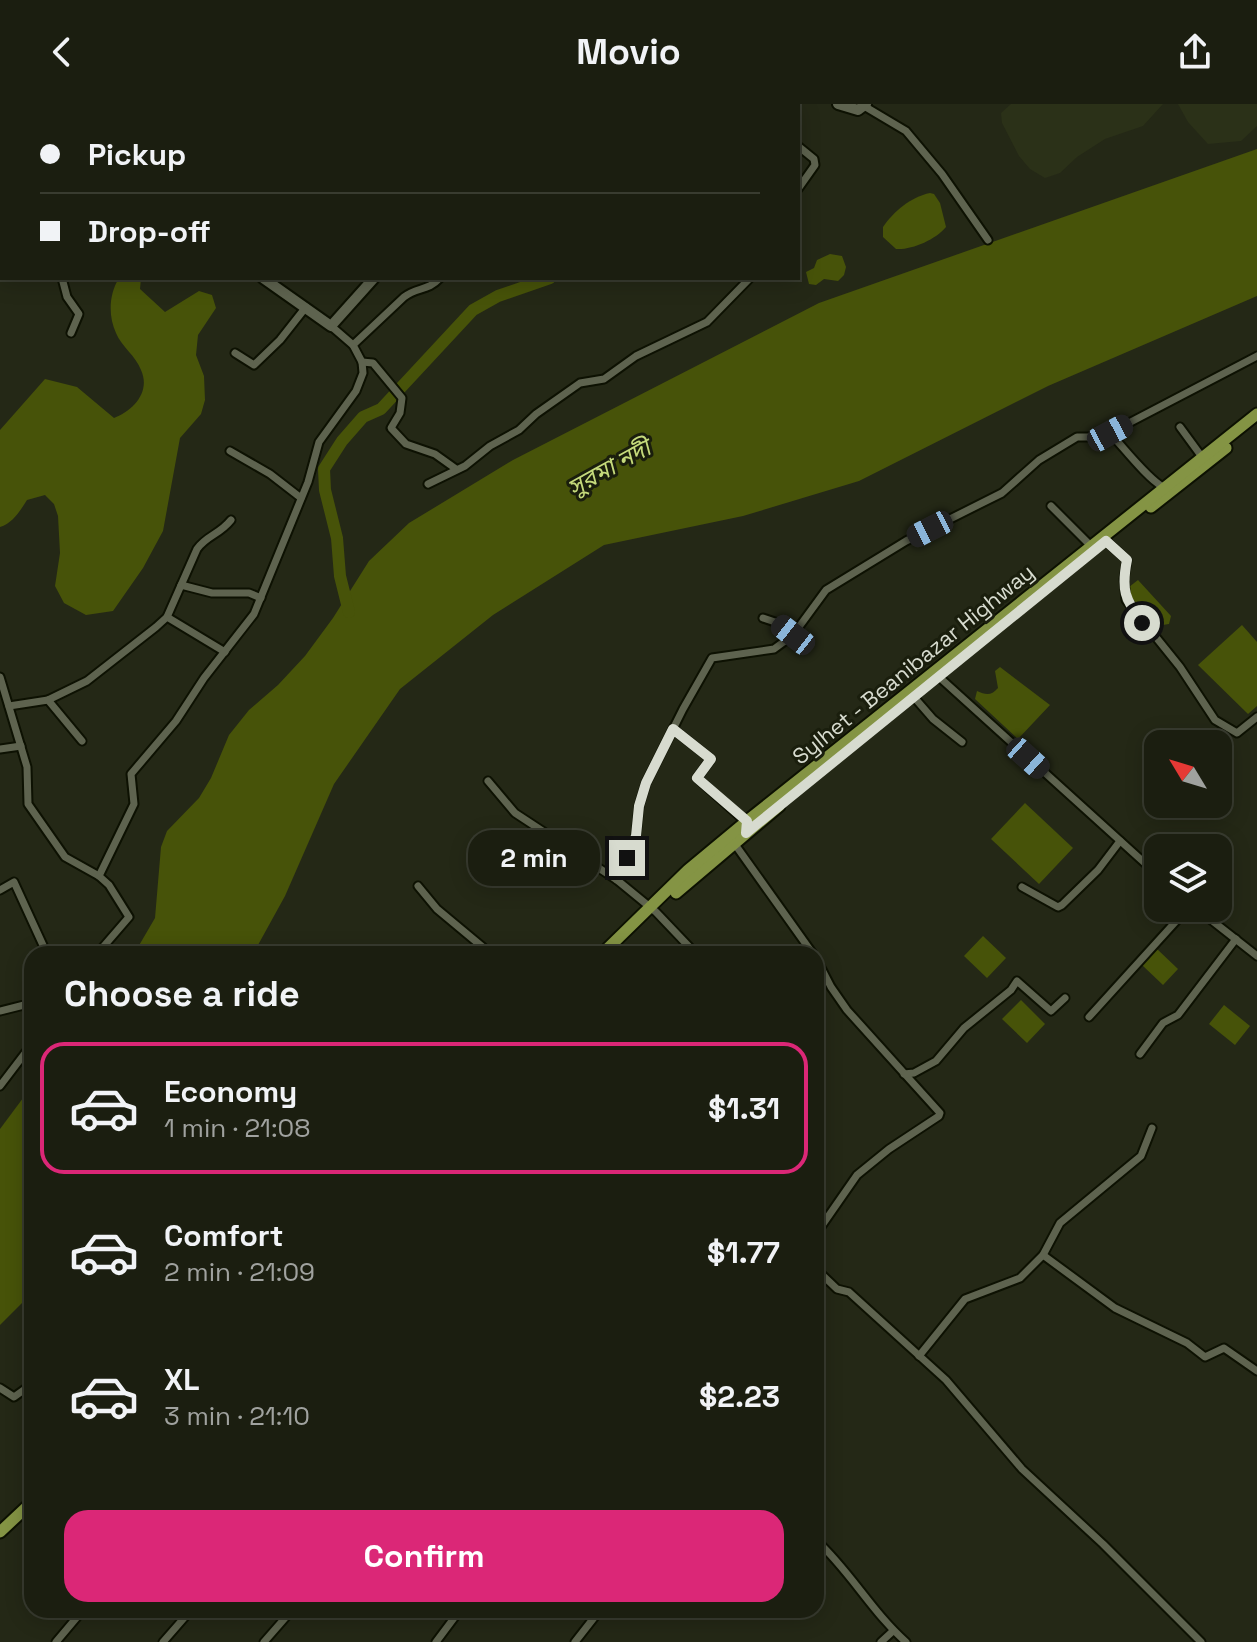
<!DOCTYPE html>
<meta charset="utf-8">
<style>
:root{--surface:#1b1e10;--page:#242719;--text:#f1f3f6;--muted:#a0a29f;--line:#393c30;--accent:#db2777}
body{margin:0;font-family:"Space Grotesk","Noto Sans Bengali",sans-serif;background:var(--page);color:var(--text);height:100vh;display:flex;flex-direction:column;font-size:30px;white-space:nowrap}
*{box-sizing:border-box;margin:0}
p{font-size:26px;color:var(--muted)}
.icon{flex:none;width:44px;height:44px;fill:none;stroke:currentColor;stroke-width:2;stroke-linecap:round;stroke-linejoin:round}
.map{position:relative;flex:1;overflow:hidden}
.drawer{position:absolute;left:24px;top:842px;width:800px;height:672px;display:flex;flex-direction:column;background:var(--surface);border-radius:24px;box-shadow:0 4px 20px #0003,0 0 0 2px var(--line)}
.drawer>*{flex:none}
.banner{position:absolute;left:0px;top:0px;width:800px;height:176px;box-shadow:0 4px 20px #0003,0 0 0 2px var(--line);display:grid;align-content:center;height:176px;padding:0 40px;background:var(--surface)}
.needle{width:52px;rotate:308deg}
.buttons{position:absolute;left:1144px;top:626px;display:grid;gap:16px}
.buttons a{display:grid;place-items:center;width:88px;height:88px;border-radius:16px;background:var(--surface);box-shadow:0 4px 20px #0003,0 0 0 2px var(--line);font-size:40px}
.end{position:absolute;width:36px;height:36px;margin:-18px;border:10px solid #d7dbcf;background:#111;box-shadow:0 0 0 4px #111}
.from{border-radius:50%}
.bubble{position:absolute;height:56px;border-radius:24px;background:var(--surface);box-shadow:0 4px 20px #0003,0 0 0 2px var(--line);font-size:26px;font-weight:700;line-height:56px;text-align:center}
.car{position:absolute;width:24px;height:48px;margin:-24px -12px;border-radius:10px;box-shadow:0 0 6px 2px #0007;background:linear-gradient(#222 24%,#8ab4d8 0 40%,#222 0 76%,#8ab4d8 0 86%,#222 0)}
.banner b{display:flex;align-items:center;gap:28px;height:76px;font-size:30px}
.banner b+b{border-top:2px solid var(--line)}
.banner i{width:20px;height:20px;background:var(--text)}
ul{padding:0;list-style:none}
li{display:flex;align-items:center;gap:24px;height:132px;margin:0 16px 12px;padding:0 24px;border:4px solid transparent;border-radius:24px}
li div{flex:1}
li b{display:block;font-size:30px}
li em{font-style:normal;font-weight:700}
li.current{border-color:var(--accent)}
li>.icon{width:72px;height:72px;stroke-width:1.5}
h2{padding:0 40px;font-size:36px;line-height:96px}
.primary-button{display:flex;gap:16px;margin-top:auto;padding:16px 40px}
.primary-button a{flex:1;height:92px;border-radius:24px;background:var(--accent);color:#fff;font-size:32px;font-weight:700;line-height:92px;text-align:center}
header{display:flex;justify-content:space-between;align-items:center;height:104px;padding:0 40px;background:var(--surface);font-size:36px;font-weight:700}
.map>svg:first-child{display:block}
</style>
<header><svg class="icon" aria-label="back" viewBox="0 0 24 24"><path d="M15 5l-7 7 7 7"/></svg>Movio<svg class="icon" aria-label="share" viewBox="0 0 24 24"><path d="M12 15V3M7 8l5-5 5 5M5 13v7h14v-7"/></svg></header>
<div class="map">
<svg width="1257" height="1538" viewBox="0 0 1257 1538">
<rect width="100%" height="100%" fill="#242816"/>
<!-- built -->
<g fill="#2b3118">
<polygon points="1011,0 1163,0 1143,22 1105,35 1077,53 1060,69 1045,74 1030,65 1019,52 1002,19 1001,9"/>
<polygon points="1178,0 1257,0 1257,22 1241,37 1208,40 1188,18"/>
</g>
<!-- water -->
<g fill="#475309">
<polygon points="1257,45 1257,192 1048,282 859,377 743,412 604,441 493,511 400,585 334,680 285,792 253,850 134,850 155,814 161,743 167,727 199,694 211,674 229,631 249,606 278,581 305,552 333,514 369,457 409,419 513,356 819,199"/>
<path d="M930 89 934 90 940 99 946 123C935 136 912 146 896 145L883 133V123C894 107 911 93 930 89Z"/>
<polygon points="830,150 842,152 846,163 844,171 838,177 824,175 816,181 809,180 806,168 814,164 817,156"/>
<path d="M119 174H141L140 185 165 208 199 187 212 191 216 204 198 231 196 251 204 272 205 296 201 310 180 334 163 427 143 464 113 507 86 511 64 499 55 482 60 449 58 412 54 400 45 391 27 396C20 407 13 419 0 423V326L45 275 77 283 114 314C133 307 151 288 141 266 136 252 121 242 116 229 108 212 109 190 119 174Z"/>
<polygon points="1138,476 1171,512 1169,520 1156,522 1132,494 1129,483"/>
<polygon points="1242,521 1257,538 1257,602 1248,610 1198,561"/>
<path d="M1000 563 1050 601 1018 635 975 595 977 587C986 591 991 592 998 584L995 567Z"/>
<polygon points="1025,699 1073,744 1039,780 991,735"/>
<polygon points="983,832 1006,854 987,874 964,852"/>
<polygon points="1157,845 1178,865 1163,881 1142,861"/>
<polygon points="1021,896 1045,920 1027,939 1002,915"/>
<polygon points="1224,901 1250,922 1235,941 1209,920"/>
<polygon points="32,982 32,1189 0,1221 0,1025"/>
</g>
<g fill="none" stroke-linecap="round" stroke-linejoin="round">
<!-- river -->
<g stroke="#475309" stroke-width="12">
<polyline points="644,2 645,0"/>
<polyline points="349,508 340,472 337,434 325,386 324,365 342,337 363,313 381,305 473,206 498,192 550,174"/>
</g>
<!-- street casing -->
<g stroke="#0d1102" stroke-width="11">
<g id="street">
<polyline points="746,0 748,2"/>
<polyline points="193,2 194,0"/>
<polyline points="864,2 906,27 942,70 988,136"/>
<polyline points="798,42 814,55 815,61 798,85"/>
<polyline points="62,174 67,193 79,210 71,229"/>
<path d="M353 241 404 193C417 183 428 187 440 174"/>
<polyline points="235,249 254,261 280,236 306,203"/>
<polyline points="362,258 373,259 402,294 400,309 391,324 406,340 435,350 456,365"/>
<polyline points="1180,323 1202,353"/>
<path d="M1110 329C1124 344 1147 374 1163 383"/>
<polyline points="230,347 270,370 301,394"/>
<polyline points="428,380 465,362 490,342 519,326 536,310 580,279 604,275 636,252 707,218 750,174"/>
<polyline points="1051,402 1091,442"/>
<polyline points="1106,437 1127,456 1124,475 1126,496 1180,563 1215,616 1237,629 1257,613"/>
<polyline points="181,481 212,489 249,489 261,494"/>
<polyline points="167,513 225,548"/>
<polyline points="763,514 778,519 793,531"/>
<polyline points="938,572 1158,771"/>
<polyline points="0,573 27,663 28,700 65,753 99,772"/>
<polyline points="913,592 933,615 962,638"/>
<polyline points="48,596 82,637"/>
<path d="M9 602 48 596 87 577 156 523 167 513 197 445C207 431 219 431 231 416"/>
<polyline points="673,625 711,655 697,674 747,719"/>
<polyline points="0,645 21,642"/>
<polyline points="488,677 515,709 617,776 656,808 696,850"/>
<polyline points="734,739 813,850"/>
<polyline points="617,776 636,732 639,702 646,679 683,605 712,554 774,545 793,531 826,486 906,437 1002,389 1039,356 1077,333 1102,333 1257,252"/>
<polyline points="418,782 437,805 491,850"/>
<polyline points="1022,783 1058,803 1062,801 1098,766 1120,737"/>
<polyline points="0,786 14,778 47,850"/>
<polyline points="1196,804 1257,852"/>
<polyline points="614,847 616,850"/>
<polyline points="97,850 129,813 109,781 99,772 134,700 131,670 176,617 204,574 254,510 308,378 319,338 356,287 363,269 362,258 353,241 331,222"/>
<polyline points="816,854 831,883 847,906 940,1009 939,1012 889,1045 857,1071 816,1130"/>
<polyline points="0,907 32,899"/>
<polyline points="1089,913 1188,804"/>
<polyline points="1140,950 1163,919 1178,911 1236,835"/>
<polyline points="904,970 914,969 936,957 964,924 1011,886 1017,877 1051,907 1065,894"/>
<polyline points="0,982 32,940"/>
<polyline points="1043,1151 1115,1204 1187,1239 1205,1253 1224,1244 1257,1267"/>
<polyline points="816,1165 837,1185 849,1188 946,1276 1022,1365 1103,1440 1201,1538"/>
<polyline points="919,1252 965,1195 1020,1174 1043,1151 1060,1119 1141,1052 1152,1024"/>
<polyline points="0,1284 14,1293 32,1280"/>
<path d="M816 1436C850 1467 872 1508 906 1538"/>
<polyline points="56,1538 83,1506"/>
<polyline points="163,1538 191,1506"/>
<polyline points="264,1538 292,1506"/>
<polyline points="436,1538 460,1506"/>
<polyline points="575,1538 600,1506"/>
<polyline points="881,1538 893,1527"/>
</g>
</g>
<!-- secondary casing -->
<g stroke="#0d1102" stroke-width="14">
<g id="secondary">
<polyline points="49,0 52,2"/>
<polyline points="838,0 858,6 866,0"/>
<polyline points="22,2 27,0"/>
<polyline points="504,2 506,0"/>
<polyline points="0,11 2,10"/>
<polyline points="263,174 331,222 374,174"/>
</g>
</g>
<!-- primary casing -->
<g stroke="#0d1102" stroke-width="15">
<g id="primary">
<polyline points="1151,403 1226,344"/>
<polyline points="676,789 779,702"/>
<polyline points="602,850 688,766 747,717 1257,310"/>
<polyline points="0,1428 32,1398"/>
</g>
</g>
<!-- street -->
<use href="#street" stroke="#5e634f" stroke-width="7"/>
<!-- secondary -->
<use href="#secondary" stroke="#5e634f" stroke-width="10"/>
<!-- primary -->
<use href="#primary" stroke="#849444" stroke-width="11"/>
</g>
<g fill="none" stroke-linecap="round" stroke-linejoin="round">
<!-- route -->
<path stroke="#d7dbcf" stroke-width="10" d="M627 754 636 732 639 702 646 679 673 625 711 655 697 674 747 717 746 729 1106 437 1127 456C1121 486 1125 495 1142 519"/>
</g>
<g text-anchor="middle" stroke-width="6" stroke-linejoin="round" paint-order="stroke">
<!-- street labels -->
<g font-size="22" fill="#d7dbcf" stroke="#1a1e0d">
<text transform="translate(913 560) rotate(-39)" y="8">Sylhet - Beanibazar Highway</text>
</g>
<!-- water labels -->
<g font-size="24" font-style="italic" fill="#c5da7b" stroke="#1a1e0d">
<text transform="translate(609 364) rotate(-29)" y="8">সুরমা নদী</text>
</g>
</g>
</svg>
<div class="buttons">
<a><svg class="needle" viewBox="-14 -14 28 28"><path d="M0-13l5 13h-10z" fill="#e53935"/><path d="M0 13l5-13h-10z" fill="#a0a29f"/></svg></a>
<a><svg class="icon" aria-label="layers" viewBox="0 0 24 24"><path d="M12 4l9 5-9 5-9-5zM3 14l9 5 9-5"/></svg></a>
</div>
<i class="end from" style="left:1142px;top:519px"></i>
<i class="end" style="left:627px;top:754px"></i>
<div class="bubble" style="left:468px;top:726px;width:132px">2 min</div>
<i class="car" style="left:1110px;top:329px;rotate:62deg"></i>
<i class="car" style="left:930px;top:425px;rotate:243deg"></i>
<i class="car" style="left:793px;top:531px;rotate:308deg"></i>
<i class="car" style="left:1028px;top:654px;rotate:132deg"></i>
<div class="banner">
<b><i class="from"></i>Pickup</b>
<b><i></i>Drop-off</b>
</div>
<section class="drawer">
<h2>Choose a ride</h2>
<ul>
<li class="current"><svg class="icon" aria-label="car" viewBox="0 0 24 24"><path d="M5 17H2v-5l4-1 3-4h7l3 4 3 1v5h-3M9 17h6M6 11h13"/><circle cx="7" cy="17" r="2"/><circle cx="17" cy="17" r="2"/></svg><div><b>Economy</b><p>1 min · 21:08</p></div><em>$1.31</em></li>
<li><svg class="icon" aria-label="car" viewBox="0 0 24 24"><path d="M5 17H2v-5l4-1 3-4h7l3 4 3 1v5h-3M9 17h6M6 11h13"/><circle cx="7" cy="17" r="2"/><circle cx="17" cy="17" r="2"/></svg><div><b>Comfort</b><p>2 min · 21:09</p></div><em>$1.77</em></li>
<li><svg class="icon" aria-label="car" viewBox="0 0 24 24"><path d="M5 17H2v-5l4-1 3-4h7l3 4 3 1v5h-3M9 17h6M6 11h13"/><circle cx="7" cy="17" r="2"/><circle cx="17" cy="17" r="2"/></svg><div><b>XL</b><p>3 min · 21:10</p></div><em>$2.23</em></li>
</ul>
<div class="primary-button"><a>Confirm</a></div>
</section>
</div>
